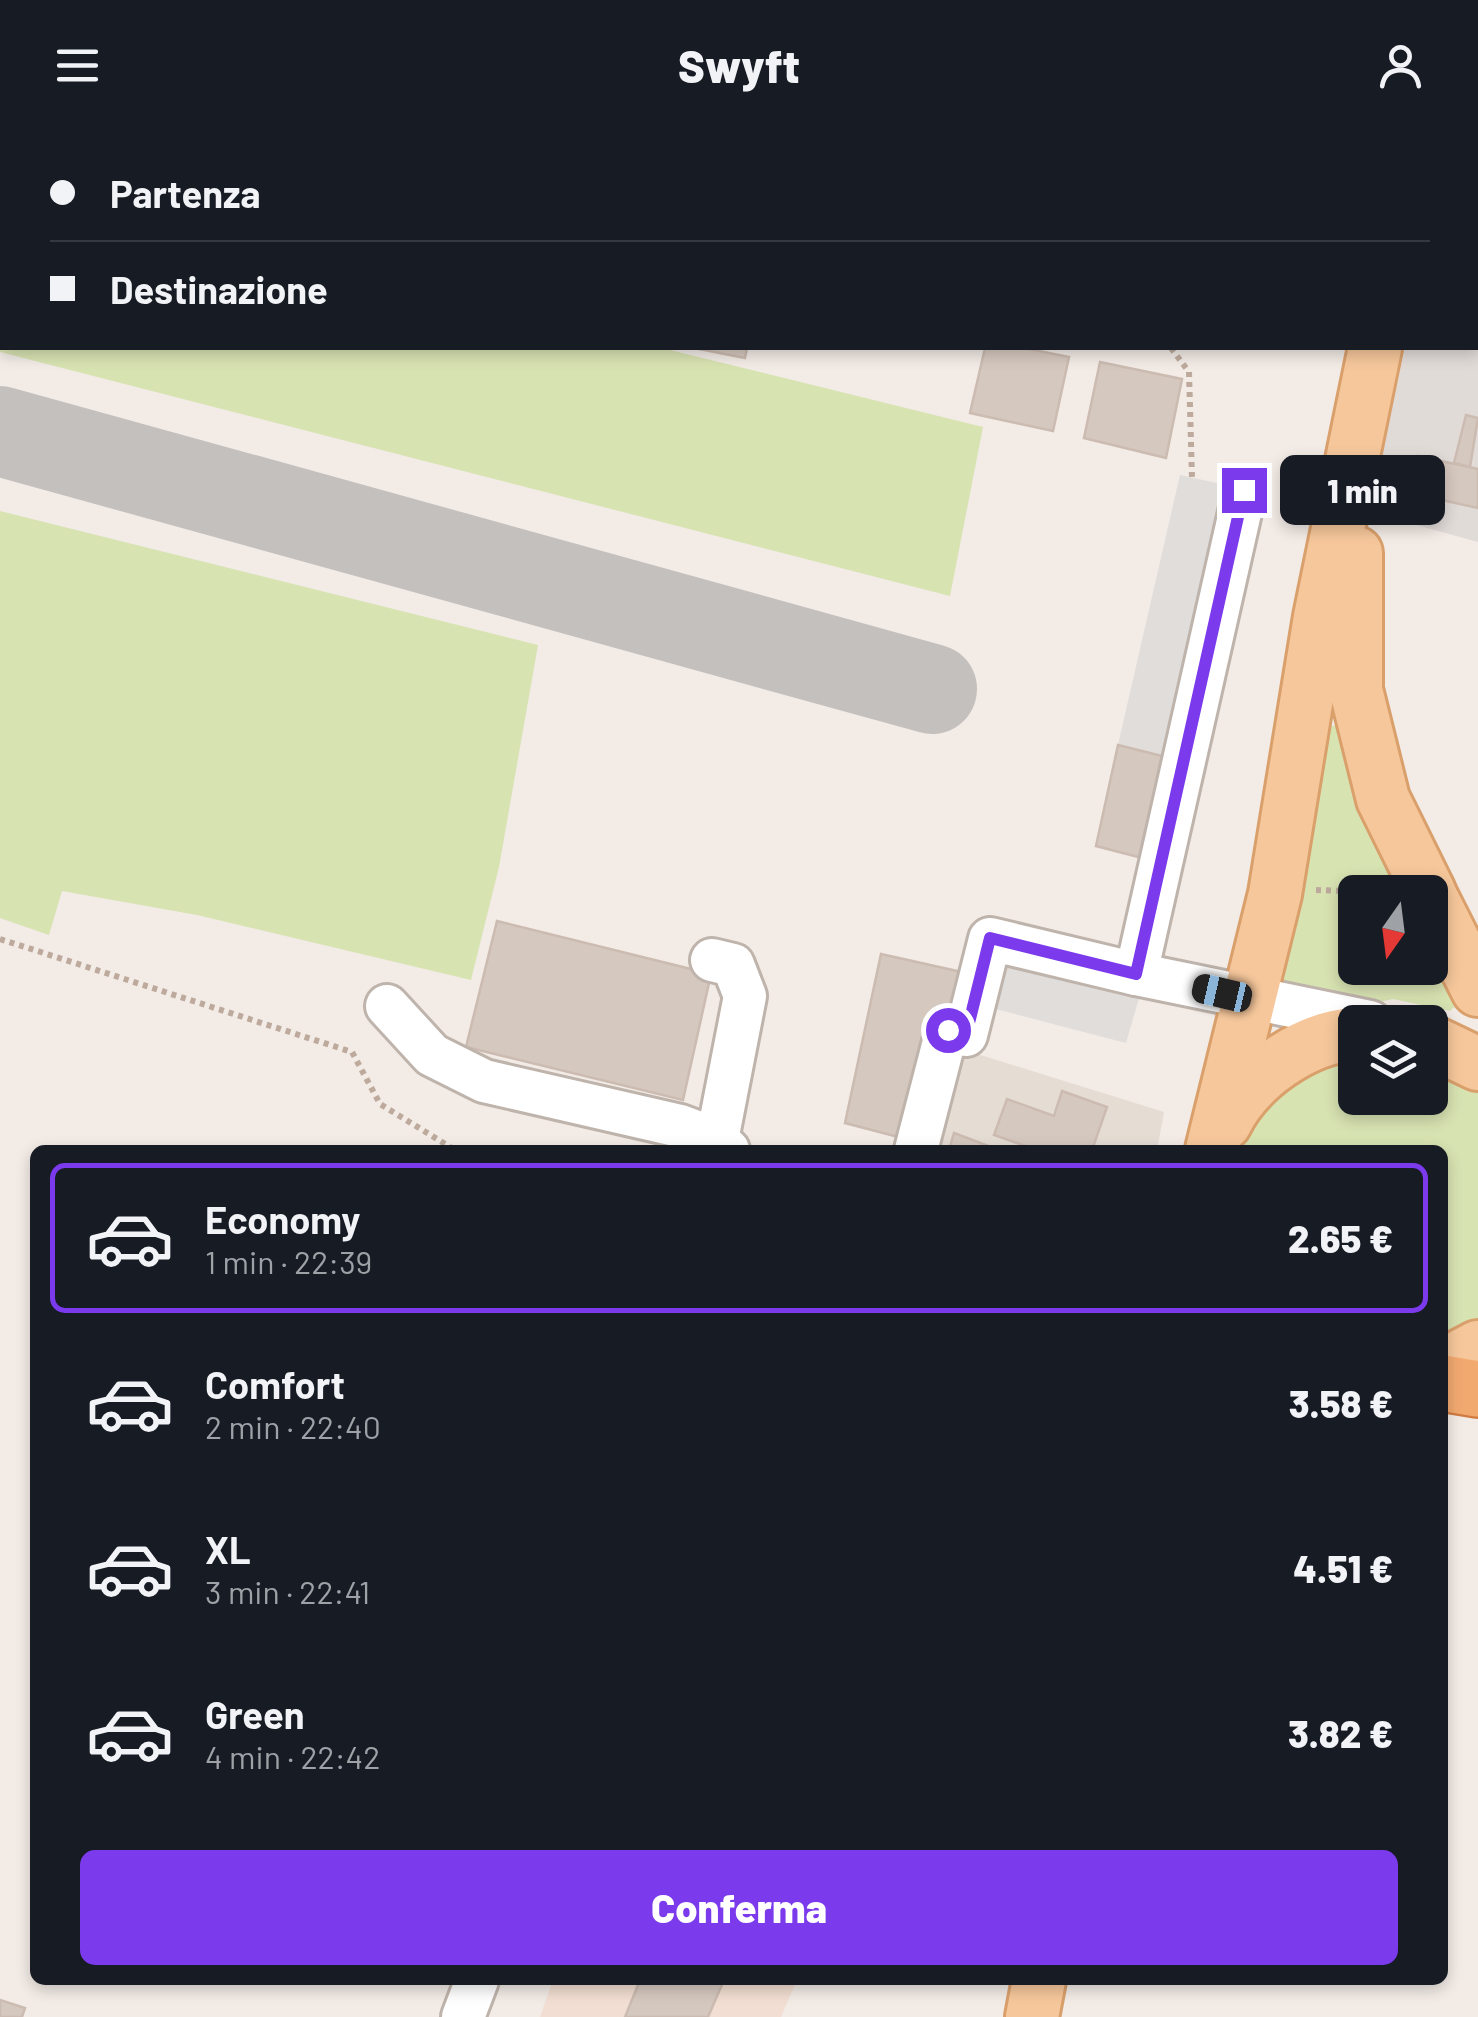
<!DOCTYPE html>
<html lang="it">
<meta charset="utf-8">
<style>
:root{--surface:#171b24;--page:#20242c;--text:#f1f3f6;--muted:#9ea1a6;--line:#363941;--accent:#7c3aed}
body{margin:0;font-family:Barlow,sans-serif;background:var(--page);color:var(--text);height:100vh;display:flex;flex-direction:column;font-size:38px;white-space:nowrap}
*{box-sizing:border-box;margin:0}
p{font-size:32px;color:var(--muted)}
.icon{flex:none;width:55px;height:55px;fill:none;stroke:currentColor;stroke-width:2;stroke-linecap:round;stroke-linejoin:round}
.map{position:relative;flex:1;overflow:hidden}
.side{position:absolute;left:30px;top:1015px;width:1418px;height:840px;display:flex;flex-direction:column;background:var(--surface);border-radius:15px;box-shadow:0 5px 15px #0003}
.side>*{flex:none}
.guide{position:absolute;left:0px;top:0px;width:1480px;height:220px;box-shadow:0 5px 15px #0003;display:grid;align-content:center;height:220px;padding:0 50px;background:var(--surface)}
.needle{width:65px;rotate:194deg}
.fabs{position:absolute;left:1338px;top:745px;display:grid;gap:20px}
.fabs a{display:grid;place-items:center;width:110px;height:110px;border-radius:15px;background:var(--surface);box-shadow:0 5px 15px #0003;font-size:50px}
.end{position:absolute;width:45px;height:45px;margin:-22px;border:12px solid #7c3aed;background:#fff;box-shadow:0 0 0 5px #fff}
.from{border-radius:50%}
.bubble{position:absolute;height:70px;border-radius:15px;background:var(--surface);box-shadow:0 5px 15px #0003;font-size:32px;font-weight:800;line-height:70px;text-align:center}
.car{position:absolute;width:30px;height:60px;margin:-30px -15px;border-radius:12px;box-shadow:0 0 8px 2px #0007;background:linear-gradient(#222 24%,#8ab4d8 0 40%,#222 0 76%,#8ab4d8 0 86%,#222 0)}
.guide b{display:flex;align-items:center;gap:35px;height:95px;font-size:38px}
.guide b+b{border-top:2px solid var(--line)}
.guide i{width:25px;height:25px;background:var(--text)}
ul{padding:18px 0 0;list-style:none}
li{display:flex;align-items:center;gap:30px;height:150px;margin:0 20px 15px;padding:0 30px;border:5px solid transparent;border-radius:15px}
li div{flex:1}
li b{display:block;font-size:38px}
li em{font-style:normal;font-weight:800}
li.active{border-color:var(--accent)}
li>.icon{width:90px;height:90px;stroke-width:1.5}
.button{display:flex;gap:20px;margin-top:auto;padding:20px 50px}
.button a{flex:1;height:115px;border-radius:15px;background:var(--accent);color:#fff;font-size:40px;font-weight:800;line-height:115px;text-align:center}
header{display:flex;justify-content:space-between;align-items:center;height:130px;padding:0 50px;background:var(--surface);font-size:45px;font-weight:800}
.map>svg:first-child{display:block}
</style>
<header><svg class="icon" aria-label="menu" viewBox="0 0 24 24"><path d="M4 6h16M4 12h16M4 18h16"/></svg>Swyft<svg class="icon" aria-label="person" viewBox="0 0 24 24"><circle cx="12" cy="8" r="4"/><path d="M4 21q1-7 8-7t8 7"/></svg></header>
<div class="map">
<svg width="1478" height="1887" viewBox="0 0 1478 1887">
<rect width="100%" height="100%" fill="#f2ebe6"/>
<!-- residential -->
<polygon fill="#e5dcd4" points="958,918 1164,982 1157,1020 928,1020"/>
<!-- commercial -->
<polygon fill="#f2ded2" points="553,1850 797,1850 781,1887 540,1887"/>
<!-- industrial -->
<polygon fill="#e1dbd8" points="1453,0 1478,0 1478,412 1369,382 1405,218 1478,218 1478,2"/>
<!-- green -->
<g fill="#d8e3b2">
<polygon points="0,0 833,0 2,2 2,218 662,218 983,297 950,466 0,222"/>
<polygon points="0,381 538,515 499,737 471,850 197,785 62,761 49,805 0,788"/>
<polygon points="1338,594 1411,762 1355,762 1355,838 1430,838 1430,798 1459,873 1450,881 1393,869 1355,877 1273,856 1325,599"/>
<path d="M1355 926V968H1430V932L1478 961V1195L1443 1217 1442 1020H1237C1264 967 1299 943 1355 926Z"/>
</g>
<!-- parking -->
<g fill="#e0dddb">
<polygon points="1180,345 1253,361 1191,633 1118,615"/>
<polygon points="1003,822 1143,854 1126,913 988,877"/>
</g>
<g fill="none" stroke-linecap="round" stroke-linejoin="round">
<!-- taxiway -->
<polyline stroke="#c4c0be" stroke-width="90" points="0,301 932,559"/>
</g>
<!-- building -->
<g fill="#d5c8bf" stroke="#ccbbb0" stroke-width="2.5">
<polygon points="694,218 747,218 745,228"/>
<polygon points="985,218 1024,218 1069,227 1053,301 970,283"/>
<polygon points="1100,232 1182,249 1166,328 1084,308"/>
<polygon points="1466,285 1478,288 1470,337 1454,333"/>
<polygon points="1418,326 1478,339 1478,378 1410,363"/>
<polygon points="1118,615 1162,626 1142,728 1096,716"/>
<polygon points="497,791 711,844 683,970 466,917"/>
<polygon points="881,824 966,843 956,890 906,1009 845,993"/>
<polygon points="1062,961 1107,977 1092,1020 1037,1020 994,1005 1007,969 1054,986"/>
<polygon points="954,1003 999,1020 949,1020"/>
<polygon points="640,1850 724,1850 708,1887 625,1887"/>
<polygon points="0,1870 25,1878 22,1887 0,1887"/>
</g>
<g fill="none" stroke-linecap="round" stroke-linejoin="round">
<!-- minor casing -->
<g stroke="#bfb4ac" stroke-width="48">
<g id="minor">
<polyline points="682,2 685,0"/>
<polyline points="712,830 733,835 745,866 717,1010"/>
<polyline points="1136,844 1370,892"/>
<polyline points="387,876 432,925 484,951 680,996 717,1010 728,1020"/>
<polyline points="916,1020 947,900 966,905 990,809 1136,844 1245,360"/>
<polyline points="463,1887 477,1850"/>
</g>
</g>
<!-- major casing -->
<g stroke="#daa06c" stroke-width="58">
<g id="major">
<polyline points="1421,2 1421,0"/>
<polyline points="1356,423 1356,560 1383,669 1429,762"/>
<polyline points="1430,765 1478,860"/>
<polyline points="1430,911 1478,934"/>
<path d="M1225 993C1247 948 1304 907 1355 904"/>
<polyline points="1212,1020 1275,764 1320,487 1375,218"/>
<polyline points="1442,1236 1478,1217"/>
<polyline points="1032,1887 1039,1850"/>
</g>
</g>
<!-- highway casing -->
<g stroke="#d17b41" stroke-width="60">
<polyline id="highway" points="1442,1253 1478,1259"/>
</g>
<!-- path -->
<g stroke="#bdaa9c" stroke-width="6" stroke-dasharray="5 5" stroke-linecap="butt">
<polyline points="1171,218 1189,242 1192,348"/>
<polyline points="1316,760 1345,761 1377,752"/>
<polyline points="0,809 352,922 380,974 455,1020"/>
</g>
<!-- minor -->
<use href="#minor" stroke="#fff" stroke-width="42"/>
<!-- major -->
<use href="#major" stroke="#f6c79b" stroke-width="52"/>
<!-- highway -->
<use href="#highway" stroke="#f2a970" stroke-width="55"/>
</g>
<g fill="none" stroke-linecap="round" stroke-linejoin="round">
<!-- route -->
<polyline stroke="#7c3aed" stroke-width="12" points="948,900 966,905 990,808 1136,844 1244,360"/>
</g>
</svg>
<div class="fabs">
<a><svg class="needle" viewBox="-14 -14 28 28"><path d="M0-13l5 13h-10z" fill="#e53935"/><path d="M0 13l5-13h-10z" fill="#9ea1a6"/></svg></a>
<a><svg class="icon" aria-label="layers" viewBox="0 0 24 24"><path d="M12 4l9 5-9 5-9-5zM3 14l9 5 9-5"/></svg></a>
</div>
<i class="end from" style="left:948px;top:900px"></i>
<i class="end" style="left:1244px;top:360px"></i>
<div class="bubble" style="left:1280px;top:325px;width:165px">1 min</div>
<i class="car" style="left:1222px;top:863px;rotate:283deg"></i>
<div class="guide">
<b><i class="from"></i>Partenza</b>
<b><i></i>Destinazione</b>
</div>
<section class="side">
<ul>
<li class="active"><svg class="icon" aria-label="car" viewBox="0 0 24 24"><path d="M5 17H2v-5l4-1 3-4h7l3 4 3 1v5h-3M9 17h6M6 11h13"/><circle cx="7" cy="17" r="2"/><circle cx="17" cy="17" r="2"/></svg><div><b>Economy</b><p>1 min · 22:39</p></div><em>2.65 €</em></li>
<li><svg class="icon" aria-label="car" viewBox="0 0 24 24"><path d="M5 17H2v-5l4-1 3-4h7l3 4 3 1v5h-3M9 17h6M6 11h13"/><circle cx="7" cy="17" r="2"/><circle cx="17" cy="17" r="2"/></svg><div><b>Comfort</b><p>2 min · 22:40</p></div><em>3.58 €</em></li>
<li><svg class="icon" aria-label="car" viewBox="0 0 24 24"><path d="M5 17H2v-5l4-1 3-4h7l3 4 3 1v5h-3M9 17h6M6 11h13"/><circle cx="7" cy="17" r="2"/><circle cx="17" cy="17" r="2"/></svg><div><b>XL</b><p>3 min · 22:41</p></div><em>4.51 €</em></li>
<li><svg class="icon" aria-label="car" viewBox="0 0 24 24"><path d="M5 17H2v-5l4-1 3-4h7l3 4 3 1v5h-3M9 17h6M6 11h13"/><circle cx="7" cy="17" r="2"/><circle cx="17" cy="17" r="2"/></svg><div><b>Green</b><p>4 min · 22:42</p></div><em>3.82 €</em></li>
</ul>
<div class="button"><a>Conferma</a></div>
</section>
</div>
